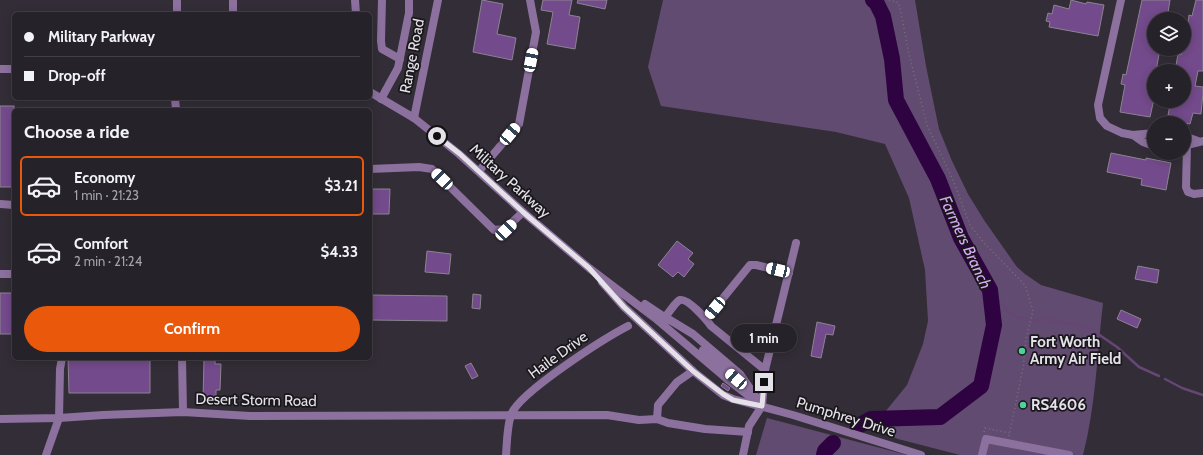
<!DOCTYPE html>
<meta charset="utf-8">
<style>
:root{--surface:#262229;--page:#2e2a31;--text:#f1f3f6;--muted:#a4a4a8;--line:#423f46;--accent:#ea580c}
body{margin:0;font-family:Cabin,sans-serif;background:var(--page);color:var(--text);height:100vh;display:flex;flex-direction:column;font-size:15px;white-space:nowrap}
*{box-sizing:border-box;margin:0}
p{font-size:13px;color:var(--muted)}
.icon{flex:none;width:22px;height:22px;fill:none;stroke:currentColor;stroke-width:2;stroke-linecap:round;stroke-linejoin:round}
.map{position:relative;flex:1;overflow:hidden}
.details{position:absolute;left:12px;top:108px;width:360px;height:252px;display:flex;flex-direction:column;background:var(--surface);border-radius:6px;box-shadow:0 2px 10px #0003,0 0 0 1px var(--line)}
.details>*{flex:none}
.hud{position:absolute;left:12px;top:12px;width:360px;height:88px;border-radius:6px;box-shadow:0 2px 10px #0003,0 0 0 1px var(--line);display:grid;align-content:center;height:88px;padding:0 12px;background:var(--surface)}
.controls{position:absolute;left:1147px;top:12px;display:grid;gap:8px}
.controls a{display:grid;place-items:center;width:44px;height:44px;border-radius:50%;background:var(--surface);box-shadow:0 2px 10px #0003,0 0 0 1px var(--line);font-size:20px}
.end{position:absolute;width:18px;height:18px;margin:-9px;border:5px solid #e5e1e8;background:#111;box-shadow:0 0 0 2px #111}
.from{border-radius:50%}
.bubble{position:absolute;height:28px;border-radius:14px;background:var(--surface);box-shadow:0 2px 10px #0003,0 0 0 1px var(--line);font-size:13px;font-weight:800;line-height:28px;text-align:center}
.car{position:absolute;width:12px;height:24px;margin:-12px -6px;border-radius:5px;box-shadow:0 0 3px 1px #0007;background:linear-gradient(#fff 24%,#345 0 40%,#fff 0 76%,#345 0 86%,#fff 0)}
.hud b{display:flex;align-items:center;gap:14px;height:38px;font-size:15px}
.hud b+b{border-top:1px solid var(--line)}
.hud i{width:10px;height:10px;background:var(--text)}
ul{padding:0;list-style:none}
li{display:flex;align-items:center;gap:12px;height:60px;margin:0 8px 6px;padding:0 4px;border:2px solid transparent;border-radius:6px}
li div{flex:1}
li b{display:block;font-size:15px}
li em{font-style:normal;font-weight:800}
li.active{border-color:var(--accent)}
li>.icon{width:36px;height:36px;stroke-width:1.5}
h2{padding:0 12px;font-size:18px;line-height:48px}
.button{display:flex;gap:8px;margin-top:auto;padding:8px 12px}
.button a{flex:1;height:46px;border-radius:24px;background:var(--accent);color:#fff;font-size:16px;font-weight:800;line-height:46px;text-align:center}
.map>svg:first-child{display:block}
</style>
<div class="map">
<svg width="1203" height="455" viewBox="0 0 1203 455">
<rect width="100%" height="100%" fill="#332d37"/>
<!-- green -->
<g fill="#624b71">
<path d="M663 0H915L926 66 939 129 952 161 968 194 984 220 1017 267 1025 274 1041 285 1103 303C1097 354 1096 405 1083 455H960L898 439 872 428 907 385 923 344 928 321 925 270 909 198 885 144 836 132 661 106 648 67Z"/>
<polygon points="767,418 907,455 756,455"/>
</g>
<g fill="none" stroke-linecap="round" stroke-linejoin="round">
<!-- stream -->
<g stroke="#664674" stroke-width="2.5">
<polyline points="990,290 1009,313 1017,317 1034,321 1047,319 1088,327 1117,347 1139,367 1159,376"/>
<polyline points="1165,379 1182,388 1203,395"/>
</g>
<!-- river -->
<g stroke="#2f0342" stroke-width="16">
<polyline points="858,426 871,419 940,417 981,386 994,325 990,290 961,238 938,179 896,100 892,59 883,16 876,2 873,0"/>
<polyline points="824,455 825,451 833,443"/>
</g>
</g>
<!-- building -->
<g fill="#734a8b" stroke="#8b8490">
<polygon points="482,0 503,4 497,34 516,38 512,60 473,52"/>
<polygon points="543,0 572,0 569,15 580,17 575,49 547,44 553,12 541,10"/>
<polygon points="578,0 607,0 605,9 577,3"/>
<polygon points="1071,0 1086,4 1087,2 1104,5 1098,36 1049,27 1050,22 1046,21 1048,13 1052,14 1054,5 1069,9"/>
<polygon points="1142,0 1170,0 1167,19 1154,19 1154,49 1160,49 1156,71 1154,71 1154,99 1150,117 1120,112 1125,85 1121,84 1123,74 1126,75"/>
<polygon points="1196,0 1203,0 1203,71 1198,71 1195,86 1203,87 1203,93 1201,114 1193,113 1190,124 1169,120 1170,115 1168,115 1170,105 1172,106 1173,101 1184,101 1184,71 1175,71 1178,54 1181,55 1183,49 1184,49 1184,22 1188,23 1189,15 1192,16"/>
<rect x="0" y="106" width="14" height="81"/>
<polygon points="1111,153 1146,160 1146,158 1171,163 1166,190 1141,185 1142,179 1107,172"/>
<polygon points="370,189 390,189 389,214 370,214"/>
<polygon points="677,241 693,253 688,259 694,264 684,277 678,272 673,277 658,265"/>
<polygon points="427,251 451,254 449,274 425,272"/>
<polygon points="1138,266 1159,270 1157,283 1135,279"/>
<rect x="0" y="293" width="14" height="41"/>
<polygon points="473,294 481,295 480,309 472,308"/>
<polygon points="370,295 447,296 447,321 370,320"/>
<polygon points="1121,310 1141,319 1137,328 1117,319"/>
<polygon points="817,322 835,326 833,335 826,334 821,358 811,356"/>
<polygon points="68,358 150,358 150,393 69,393"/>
<polygon points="204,358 215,358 215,364 221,364 220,390 216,390 216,400 203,400"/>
<polygon points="471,363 478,376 472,379 465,366"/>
<polygon points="723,383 730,388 728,391 721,386"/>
</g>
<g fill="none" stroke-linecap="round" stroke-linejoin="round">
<!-- path -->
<g stroke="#76717a" stroke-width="1.5" stroke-dasharray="1 3" stroke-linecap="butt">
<polyline points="889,0 899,3 909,54 927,125 953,180 970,225 984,243 1025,285 1033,311 1026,339 1023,368 1009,436"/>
<polyline points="984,432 985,428 1009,433"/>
</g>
<!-- minor -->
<g stroke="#8c709e" stroke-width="8">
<polyline points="233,0 233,14"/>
<polyline points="355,0 356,14"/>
<polyline points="382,0 381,41 382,49 400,59"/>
<polyline points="1121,0 1098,105 1100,118 1107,126 1122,133 1133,135 1143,142 1154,146"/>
<polyline points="177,14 177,0"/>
<polyline points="0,69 14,69"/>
<polyline points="370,92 414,118 459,154 523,212 589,268 655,318 727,379 762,406"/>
<polyline points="175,98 176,110"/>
<polyline points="381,99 398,68 409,13 409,0"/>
<polyline points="414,118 438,0"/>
<polyline points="1133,135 1154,133"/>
<polyline points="1184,136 1198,141"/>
<polyline points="1187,145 1186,187 1188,192 1194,194 1203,193"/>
<polyline points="1184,146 1203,141"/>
<polyline points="370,169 419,167 432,169 494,230 505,229 523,212"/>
<polyline points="479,171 519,124 536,32 530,0"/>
<polyline points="0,204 14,205"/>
<polyline points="0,274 14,274"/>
<polyline points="602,282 624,307 693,371 723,395 733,399 793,415 921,455"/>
<polyline points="645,304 669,320"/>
<polyline points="706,319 750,265 756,265 789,273"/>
<polyline points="703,350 735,378"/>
<polyline points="182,358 183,412"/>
<path d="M758 400 740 374 693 334 665 317C669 313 676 301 680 300 688 298 707 320 711 326L765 370"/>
<polyline points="0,419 59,418 103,415 183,412 250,416 607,415 639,420 657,419 668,423 705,429 748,432"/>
<polyline points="657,419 658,405 677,382 693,371"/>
<polyline points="46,455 59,418 60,369 62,358"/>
<path d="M506 455C507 442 507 427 511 415 518 393 605 338 628 326"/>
<polyline points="743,455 749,426 762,406 765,370 796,243"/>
<polyline points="982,455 986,439 1069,455"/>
</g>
</g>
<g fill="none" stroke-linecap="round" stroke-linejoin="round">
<!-- route -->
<polyline stroke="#e5e1e8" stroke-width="5" points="437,136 460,154 523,212 589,268 624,307 693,371 723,394 733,400 762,406 764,382"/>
</g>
<!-- markers -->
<g fill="#4dd39a" stroke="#19171b" stroke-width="1.5">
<circle cx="1022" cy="351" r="4"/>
<circle cx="1023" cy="405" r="4"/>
</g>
<g text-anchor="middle" stroke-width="3.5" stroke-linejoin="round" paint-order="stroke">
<!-- street labels -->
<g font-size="15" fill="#e5e1e8" stroke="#19171b">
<text transform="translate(412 56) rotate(-79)" y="5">Range Road</text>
<text transform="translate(510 181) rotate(42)" y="5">Military Parkway</text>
<text transform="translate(558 355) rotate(-36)" y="5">Haile Drive</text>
<text transform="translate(256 400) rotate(1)" y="5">Desert Storm Road</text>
<text transform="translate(846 417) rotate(17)" y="5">Pumphrey Drive</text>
</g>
<!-- poi labels -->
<g font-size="15" font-weight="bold" fill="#e5e1e8" stroke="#19171b" text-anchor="start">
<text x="1030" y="347">Fort Worth<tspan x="1030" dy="17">Army Air Field</tspan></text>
<text x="1031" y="410">RS4606</text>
</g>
<!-- water labels -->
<g font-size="16" font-style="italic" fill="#d7aaf4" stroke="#19171b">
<text transform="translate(966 242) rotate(65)" y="6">Farmers Branch</text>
</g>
</g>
</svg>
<div class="controls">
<a><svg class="icon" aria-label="layers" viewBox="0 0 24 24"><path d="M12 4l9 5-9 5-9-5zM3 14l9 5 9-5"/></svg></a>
<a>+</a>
<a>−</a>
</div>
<i class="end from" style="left:437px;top:136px"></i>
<i class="end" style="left:764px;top:382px"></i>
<div class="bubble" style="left:731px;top:324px;width:66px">1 min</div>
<i class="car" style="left:531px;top:60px;rotate:11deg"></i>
<i class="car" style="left:510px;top:134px;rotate:40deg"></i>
<i class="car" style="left:442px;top:179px;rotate:314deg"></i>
<i class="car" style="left:506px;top:230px;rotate:46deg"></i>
<i class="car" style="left:778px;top:270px;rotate:283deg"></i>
<i class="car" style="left:715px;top:308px;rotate:220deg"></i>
<i class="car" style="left:736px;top:379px;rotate:311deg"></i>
<div class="hud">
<b><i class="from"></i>Military Parkway</b>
<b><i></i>Drop-off</b>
</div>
<section class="details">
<h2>Choose a ride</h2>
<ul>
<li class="active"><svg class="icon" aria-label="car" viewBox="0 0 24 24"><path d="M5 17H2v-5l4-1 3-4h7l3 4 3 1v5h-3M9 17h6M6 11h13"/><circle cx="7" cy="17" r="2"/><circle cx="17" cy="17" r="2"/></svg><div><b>Economy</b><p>1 min · 21:23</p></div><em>$3.21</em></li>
<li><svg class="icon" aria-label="car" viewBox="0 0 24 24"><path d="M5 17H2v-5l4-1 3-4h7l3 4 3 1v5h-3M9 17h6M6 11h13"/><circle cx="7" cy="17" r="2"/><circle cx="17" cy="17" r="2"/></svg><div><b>Comfort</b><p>2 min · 21:24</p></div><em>$4.33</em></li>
</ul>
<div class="button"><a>Confirm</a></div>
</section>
</div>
